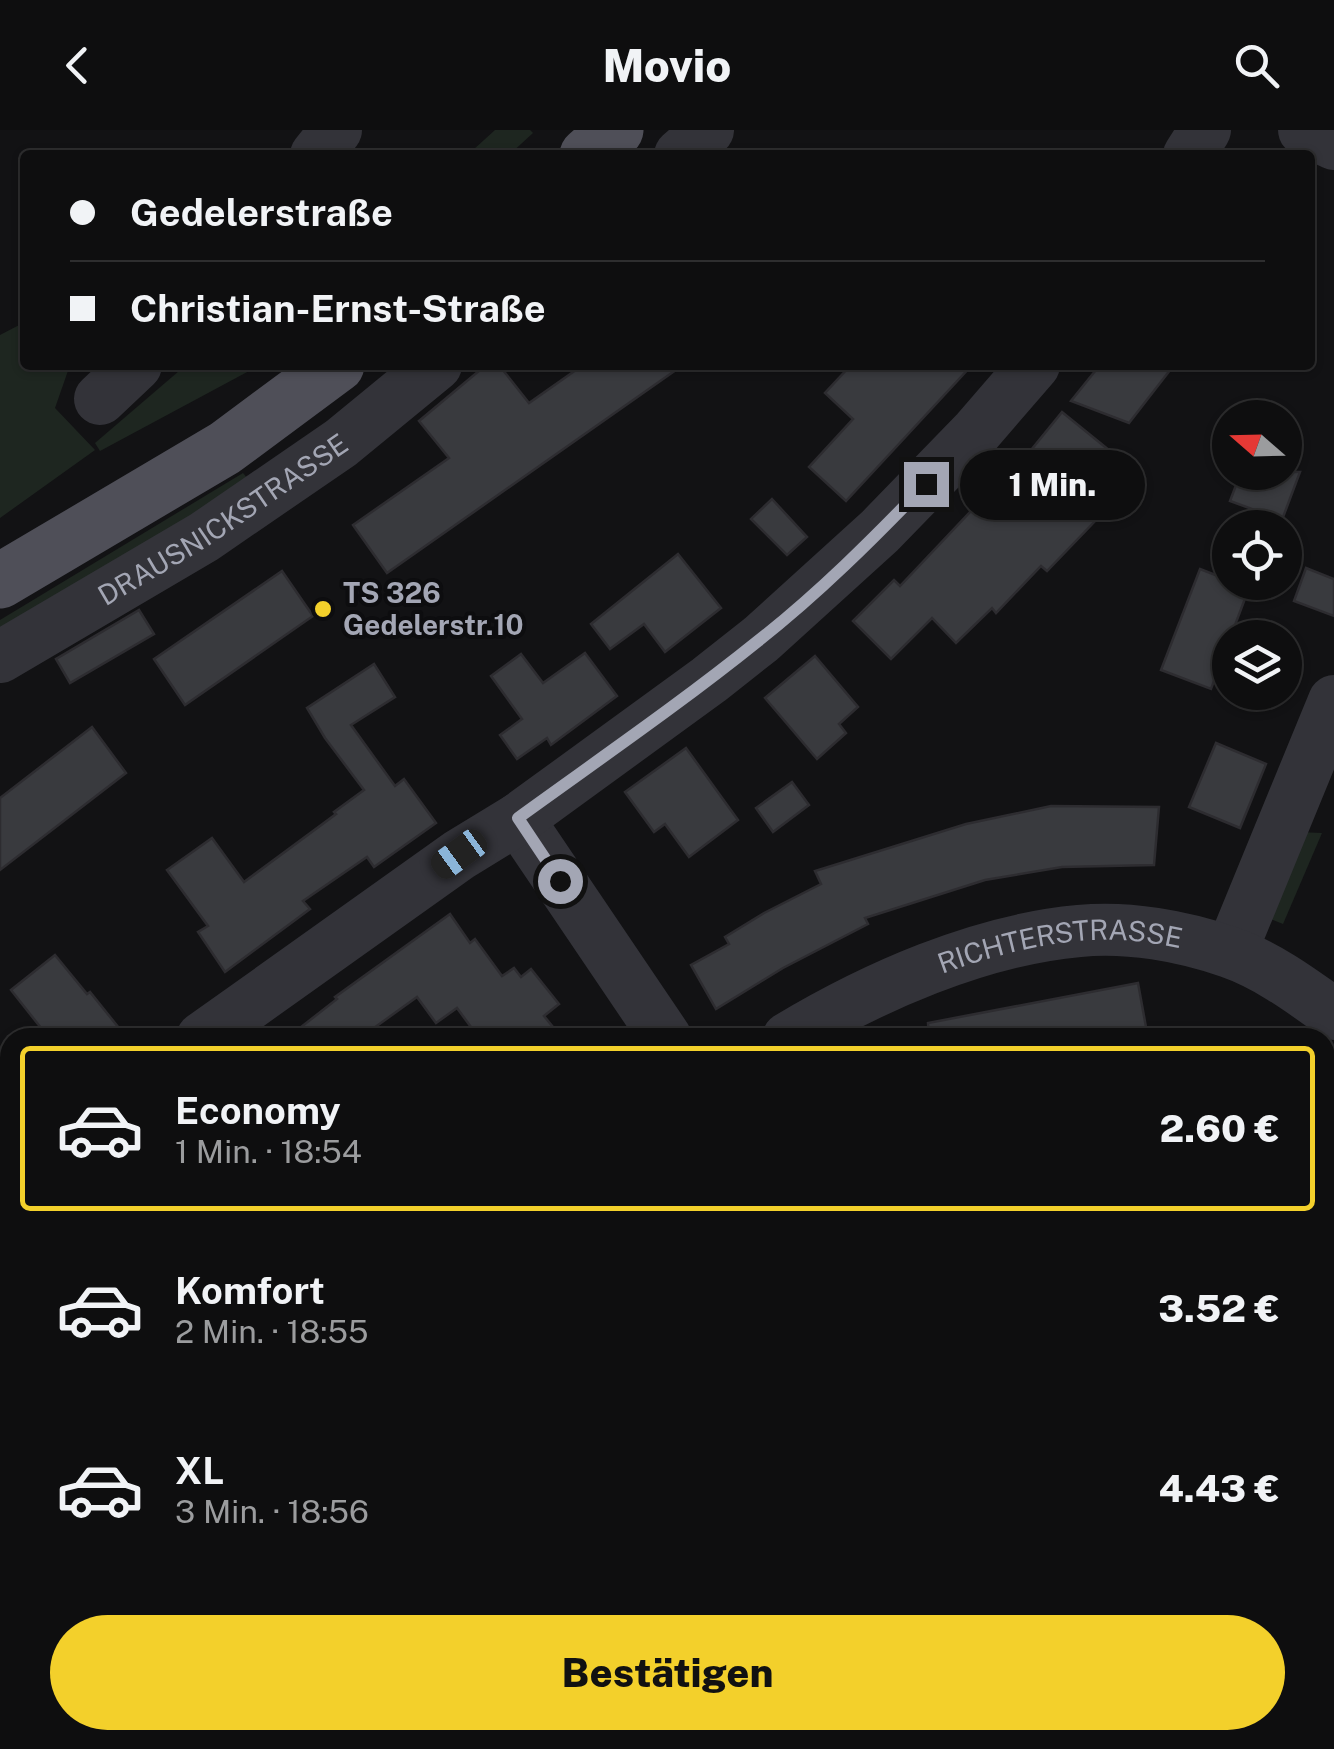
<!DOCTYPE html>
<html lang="de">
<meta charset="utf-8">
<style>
:root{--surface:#0e0e0f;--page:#1c1c1d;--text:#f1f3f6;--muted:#9b9c9e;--line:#2e2e2f;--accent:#f3d02b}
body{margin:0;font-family:"Public Sans",sans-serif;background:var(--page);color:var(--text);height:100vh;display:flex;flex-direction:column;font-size:38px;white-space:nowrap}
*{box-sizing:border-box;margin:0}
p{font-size:32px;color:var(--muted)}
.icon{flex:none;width:55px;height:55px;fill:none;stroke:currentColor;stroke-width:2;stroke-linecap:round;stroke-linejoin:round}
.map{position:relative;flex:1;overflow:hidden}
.sheet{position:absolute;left:0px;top:898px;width:1335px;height:722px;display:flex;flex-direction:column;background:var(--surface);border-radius:30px 30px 0 0;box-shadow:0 2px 8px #0004,0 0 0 2px var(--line)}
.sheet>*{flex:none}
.top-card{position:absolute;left:20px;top:20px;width:1295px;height:220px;border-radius:10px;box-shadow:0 2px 8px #0004,0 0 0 2px var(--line);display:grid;align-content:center;height:220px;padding:0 50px;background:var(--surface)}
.needle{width:65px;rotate:290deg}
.buttons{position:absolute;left:1212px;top:270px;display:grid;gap:20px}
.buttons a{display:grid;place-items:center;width:90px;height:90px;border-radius:50%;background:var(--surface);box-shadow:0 2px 8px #0004,0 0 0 2px var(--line);font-size:50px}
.end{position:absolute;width:45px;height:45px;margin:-22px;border:12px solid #a3a6b4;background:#111;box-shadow:0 0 0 5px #111}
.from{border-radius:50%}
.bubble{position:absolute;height:70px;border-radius:35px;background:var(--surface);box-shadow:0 2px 8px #0004,0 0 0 2px var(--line);font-size:32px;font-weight:800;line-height:70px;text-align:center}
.car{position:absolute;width:30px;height:60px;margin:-30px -15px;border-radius:12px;box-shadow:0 0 8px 2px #0007;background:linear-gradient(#222 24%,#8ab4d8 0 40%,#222 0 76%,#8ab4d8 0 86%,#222 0)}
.top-card b{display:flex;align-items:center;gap:35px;height:95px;font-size:38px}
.top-card b+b{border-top:2px solid var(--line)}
.top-card i{width:25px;height:25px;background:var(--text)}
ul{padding:18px 0 0;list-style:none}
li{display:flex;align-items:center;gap:30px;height:165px;margin:0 20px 15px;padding:0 30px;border:5px solid transparent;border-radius:10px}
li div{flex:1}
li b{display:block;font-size:38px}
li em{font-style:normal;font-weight:800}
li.current{border-color:var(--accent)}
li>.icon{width:90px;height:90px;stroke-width:1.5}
.primary-button{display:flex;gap:20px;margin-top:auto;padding:20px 50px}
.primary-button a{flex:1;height:115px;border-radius:60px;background:var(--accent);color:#111;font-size:40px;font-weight:800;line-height:115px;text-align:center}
header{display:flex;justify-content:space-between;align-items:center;height:130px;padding:0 50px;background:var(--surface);font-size:45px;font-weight:800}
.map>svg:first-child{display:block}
</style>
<header><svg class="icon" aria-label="back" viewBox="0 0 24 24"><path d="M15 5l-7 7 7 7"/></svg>Movio<svg class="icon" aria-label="search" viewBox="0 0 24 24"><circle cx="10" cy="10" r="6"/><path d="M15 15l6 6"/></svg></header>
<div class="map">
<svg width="1334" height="1619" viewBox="0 0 1334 1619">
<rect width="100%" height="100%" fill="#121214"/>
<!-- green -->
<g fill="#1e2620">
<polygon points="495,0 530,0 533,3 509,25 478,25 473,20"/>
<polygon points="25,192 25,235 70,235 55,278 95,320 0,388 0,205"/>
<polygon points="186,235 260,235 100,321 95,313"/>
<polygon points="243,343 258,361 0,511 0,490"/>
<polygon points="1297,702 1322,703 1283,794 1263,786"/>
<polygon points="0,1419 10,1423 10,1610 154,1610 150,1619 0,1619"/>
<polygon points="742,1610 1078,1610 1076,1619 738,1619"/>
</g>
<!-- building -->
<g fill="#393a3e" stroke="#2d2c30" stroke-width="2.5">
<polygon points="486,235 499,235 529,273 583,235 683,235 387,443 353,395 449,328 419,291"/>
<polygon points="851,235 972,235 846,371 809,337 853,289 825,263"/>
<polygon points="1100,235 1174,235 1129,293 1071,271"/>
<polygon points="1062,282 1136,342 1099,387 1047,441 1041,436 996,483 992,478 956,513 932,488 891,529 853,491 894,450 900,456 1006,344 1009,347"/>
<polygon points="1241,342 1300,342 1282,390 1230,371"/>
<polygon points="772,369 807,407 787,425 751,389"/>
<polygon points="678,424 721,478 665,522 644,494 610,519 591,494"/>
<polygon points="1306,438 1334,449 1334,486 1294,471"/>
<polygon points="1200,439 1249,458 1211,559 1161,540"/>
<polygon points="282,441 313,486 185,575 154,529"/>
<polygon points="139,480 154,504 70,553 56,529"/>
<polygon points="585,523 617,566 551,615 547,608 517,629 500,605 522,589 491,546 521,524 543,553"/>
<polygon points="815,526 858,577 839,594 846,603 817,629 765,568"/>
<polygon points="374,534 395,567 351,595 395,656 404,649 436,693 374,737 367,727 303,771 310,779 225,842 198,802 208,796 167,740 212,708 244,752 336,684 334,682 364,660 325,608 307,578"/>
<polygon points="92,597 126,643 0,740 0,668"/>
<polygon points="1216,613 1266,634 1240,698 1189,677"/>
<polygon points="686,618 738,690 689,727 665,694 654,702 625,662"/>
<polygon points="792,652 809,675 773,702 756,678"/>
<polygon points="1051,676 1159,677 1154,735 1062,737 985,750 865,788 868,794 783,838 716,879 691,835 729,814 725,807 764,783 821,754 815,741 966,694"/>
<polygon points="450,784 470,813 475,809 502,846 514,838 521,847 531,839 559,874 544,886 562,908 479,908 457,878 436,893 417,867 360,908 287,908 337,869 335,867"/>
<polygon points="55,825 87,864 90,862 127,908 49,908 11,860"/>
<polygon points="1138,853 1148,908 929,908 928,893"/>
</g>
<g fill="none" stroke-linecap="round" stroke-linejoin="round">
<!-- minor -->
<g stroke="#333339" stroke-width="52">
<polyline points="1304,0 1334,14"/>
<polyline points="316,25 336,0"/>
<polyline points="680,25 708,0"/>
<polyline points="1189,25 1205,0"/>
<polyline points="100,269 136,235"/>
<path id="s1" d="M0 527 204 407 341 313 436 235"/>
<polyline points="518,689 666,908"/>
<polyline points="1231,822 1334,571"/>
<polyline points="202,908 459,725 518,689 709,550 761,509 880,401 977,301 1034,235"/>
<path id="s2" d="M788 908C873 857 979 810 1079 801 1128 796 1183 806 1229 822 1267 835 1302 861 1334 884"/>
<polyline points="0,1082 10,1070"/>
<polyline points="1325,1339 1334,1338"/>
<polyline points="0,1387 10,1391"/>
<polyline points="532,1610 554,1619"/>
<polyline points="173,1619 177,1610"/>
<polyline points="710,1619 714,1610"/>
<polyline points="1102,1619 1104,1610"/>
</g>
<!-- major -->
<g stroke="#4f4f58" stroke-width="55">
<polyline points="587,25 616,0"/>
<polyline points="0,451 225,318 337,235"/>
</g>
</g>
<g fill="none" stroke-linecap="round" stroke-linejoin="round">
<!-- route -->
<path stroke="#a3a6b4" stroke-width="12" d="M560 751 518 688C598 630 681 573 758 511 818 464 873 409 926 354"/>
</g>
<!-- markers -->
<circle fill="#f3d02b" stroke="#0d0d0f" stroke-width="4" cx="323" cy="479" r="10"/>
<g text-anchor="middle" stroke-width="8" stroke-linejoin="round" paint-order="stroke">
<!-- street labels -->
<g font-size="28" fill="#a3a6b4" stroke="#0d0d0f">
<text dy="10" stroke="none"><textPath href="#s1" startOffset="262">DRAUSNICKSTRASSE</textPath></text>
<text dy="10" stroke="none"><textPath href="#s2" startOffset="292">RICHTERSTRASSE</textPath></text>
</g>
<!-- poi labels -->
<g font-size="28" font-weight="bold" fill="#a3a6b4" stroke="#0d0d0f" text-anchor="start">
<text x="343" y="473">TS 326<tspan x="343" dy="32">Gedelerstr.10</tspan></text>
</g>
</g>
</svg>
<div class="buttons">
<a><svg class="needle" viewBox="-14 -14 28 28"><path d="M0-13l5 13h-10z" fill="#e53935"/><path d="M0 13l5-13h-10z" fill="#9b9c9e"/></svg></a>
<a><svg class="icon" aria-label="locate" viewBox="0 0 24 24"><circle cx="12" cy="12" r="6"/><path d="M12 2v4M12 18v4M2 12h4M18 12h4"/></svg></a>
<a><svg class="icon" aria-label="layers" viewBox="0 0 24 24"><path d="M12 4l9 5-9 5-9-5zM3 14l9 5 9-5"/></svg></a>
</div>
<i class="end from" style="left:560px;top:751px"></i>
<i class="end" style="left:926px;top:354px"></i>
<div class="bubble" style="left:960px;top:320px;width:185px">1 Min.</div>
<i class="car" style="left:459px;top:724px;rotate:234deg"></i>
<div class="top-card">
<b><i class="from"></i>Gedelerstraße</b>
<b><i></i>Christian-Ernst-Straße</b>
</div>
<section class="sheet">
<ul>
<li class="current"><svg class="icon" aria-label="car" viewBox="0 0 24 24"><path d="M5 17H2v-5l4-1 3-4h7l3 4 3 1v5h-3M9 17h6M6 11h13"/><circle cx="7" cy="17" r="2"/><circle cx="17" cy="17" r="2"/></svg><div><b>Economy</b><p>1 Min. · 18:54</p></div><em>2.60 €</em></li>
<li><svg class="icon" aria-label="car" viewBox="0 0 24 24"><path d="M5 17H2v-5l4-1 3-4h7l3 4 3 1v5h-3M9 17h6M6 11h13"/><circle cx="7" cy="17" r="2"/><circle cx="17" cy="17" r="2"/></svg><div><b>Komfort</b><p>2 Min. · 18:55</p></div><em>3.52 €</em></li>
<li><svg class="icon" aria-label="car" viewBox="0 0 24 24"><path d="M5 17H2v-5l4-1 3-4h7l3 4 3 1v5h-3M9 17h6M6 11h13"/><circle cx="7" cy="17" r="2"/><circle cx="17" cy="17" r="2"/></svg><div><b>XL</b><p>3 Min. · 18:56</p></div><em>4.43 €</em></li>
</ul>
<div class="primary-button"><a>Bestätigen</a></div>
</section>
</div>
